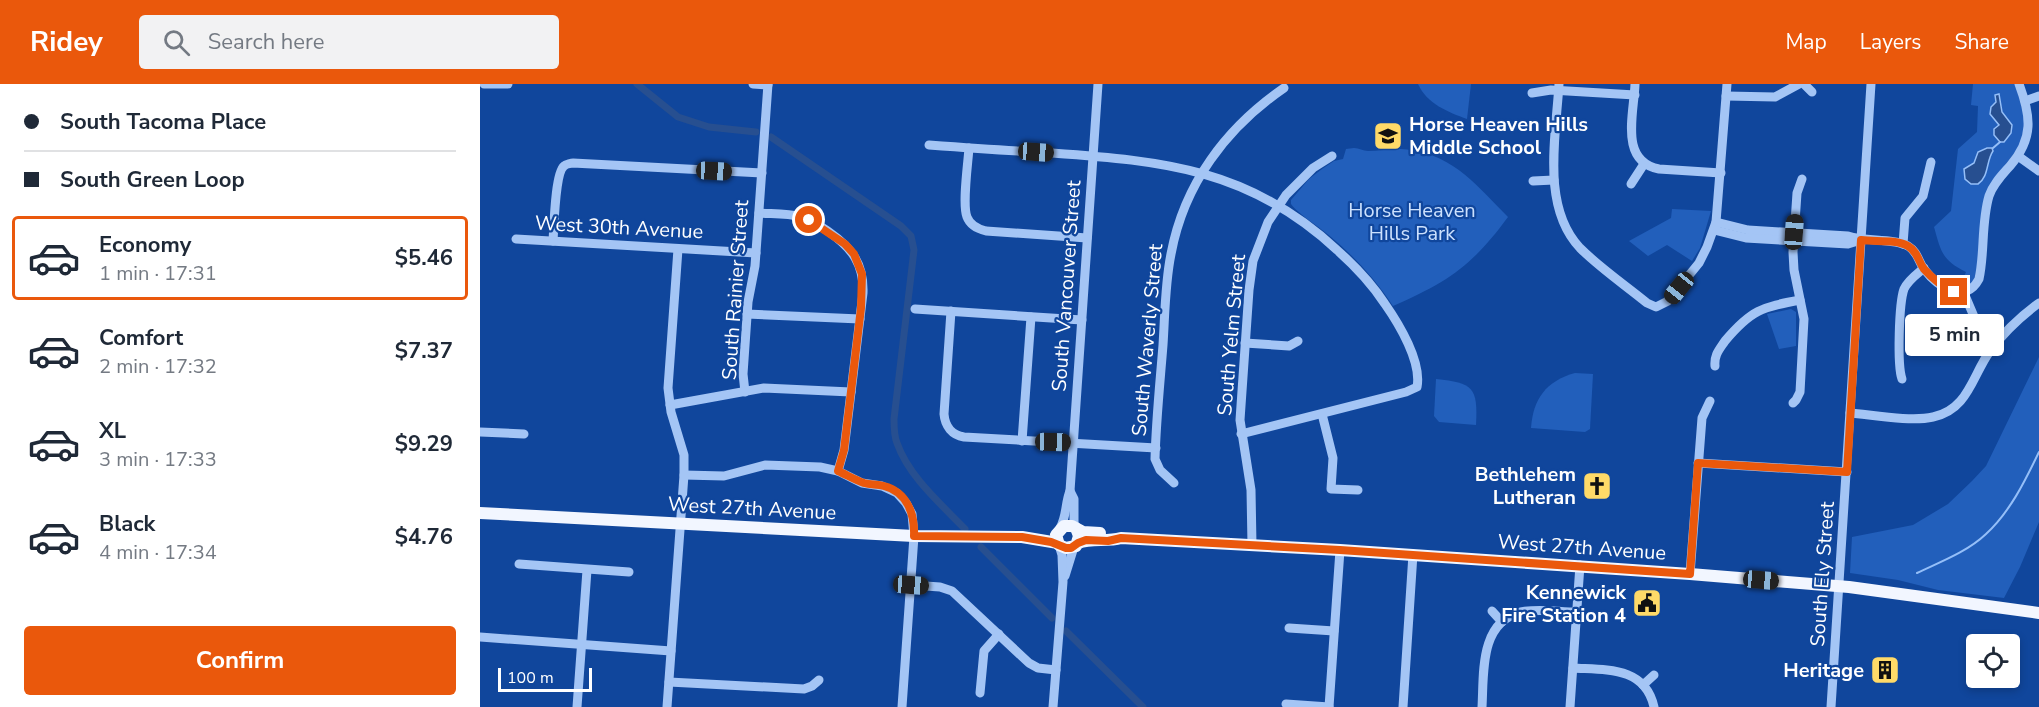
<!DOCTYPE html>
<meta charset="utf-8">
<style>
:root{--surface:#fff;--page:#f2f2f3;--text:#1f2937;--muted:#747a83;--line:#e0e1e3;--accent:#ea580c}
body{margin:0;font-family:"Nunito Sans",sans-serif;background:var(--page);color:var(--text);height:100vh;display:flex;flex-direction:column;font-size:22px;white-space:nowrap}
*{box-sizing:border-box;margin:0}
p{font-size:20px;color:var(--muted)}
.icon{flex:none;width:33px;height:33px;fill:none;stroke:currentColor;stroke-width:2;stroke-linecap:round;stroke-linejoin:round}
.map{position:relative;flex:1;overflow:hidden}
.sheet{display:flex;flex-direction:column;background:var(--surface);width:480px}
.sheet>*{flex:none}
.hud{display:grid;align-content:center;height:132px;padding:0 24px;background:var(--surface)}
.controls{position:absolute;left:1486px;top:550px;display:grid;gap:12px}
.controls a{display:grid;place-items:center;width:54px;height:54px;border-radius:6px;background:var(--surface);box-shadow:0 3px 9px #0003;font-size:30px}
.scale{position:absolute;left:18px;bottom:15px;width:94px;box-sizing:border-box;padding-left:6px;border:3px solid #fff;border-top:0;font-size:16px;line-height:21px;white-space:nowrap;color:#fff;-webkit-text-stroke:4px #10469c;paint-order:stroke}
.end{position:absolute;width:27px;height:27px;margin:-14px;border:8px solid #ea580c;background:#fff;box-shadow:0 0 0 3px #fff}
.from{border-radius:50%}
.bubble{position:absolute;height:42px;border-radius:6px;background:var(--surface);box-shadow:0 3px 9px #0003;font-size:20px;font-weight:700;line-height:42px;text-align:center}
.car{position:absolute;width:18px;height:36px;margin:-18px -9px;border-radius:8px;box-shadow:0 0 4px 2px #0007;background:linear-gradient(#222 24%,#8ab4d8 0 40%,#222 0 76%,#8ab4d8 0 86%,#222 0)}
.hud b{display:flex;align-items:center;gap:21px;height:57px;font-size:22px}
.hud b+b{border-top:2px solid var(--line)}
.hud i{width:15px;height:15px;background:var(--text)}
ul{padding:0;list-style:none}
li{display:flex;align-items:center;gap:18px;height:84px;margin:0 12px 9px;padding:0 12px;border:3px solid transparent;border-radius:6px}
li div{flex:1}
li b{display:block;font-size:22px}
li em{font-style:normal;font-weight:700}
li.current{border-color:var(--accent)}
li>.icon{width:54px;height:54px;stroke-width:1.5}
.action{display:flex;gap:12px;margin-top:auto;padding:12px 24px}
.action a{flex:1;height:69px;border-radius:6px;background:var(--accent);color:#fff;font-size:24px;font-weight:700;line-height:69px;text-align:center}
header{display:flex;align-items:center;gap:36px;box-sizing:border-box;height:84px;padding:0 30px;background:var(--accent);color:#fff}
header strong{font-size:28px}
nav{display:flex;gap:33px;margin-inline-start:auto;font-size:21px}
.search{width:420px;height:54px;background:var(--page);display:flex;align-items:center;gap:15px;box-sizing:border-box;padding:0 21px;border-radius:6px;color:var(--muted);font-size:22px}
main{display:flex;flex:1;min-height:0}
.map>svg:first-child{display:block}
</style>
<header>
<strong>Ridey</strong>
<div class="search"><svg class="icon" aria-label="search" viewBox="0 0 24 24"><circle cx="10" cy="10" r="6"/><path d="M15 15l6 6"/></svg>Search here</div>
<nav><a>Map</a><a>Layers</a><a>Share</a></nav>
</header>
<main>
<section class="sheet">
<div class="hud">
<b><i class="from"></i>South Tacoma Place</b>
<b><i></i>South Green Loop</b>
</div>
<ul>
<li class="current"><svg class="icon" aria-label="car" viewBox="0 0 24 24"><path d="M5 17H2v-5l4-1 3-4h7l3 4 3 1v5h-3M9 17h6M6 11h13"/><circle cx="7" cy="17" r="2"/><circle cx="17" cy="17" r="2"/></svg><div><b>Economy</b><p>1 min · 17:31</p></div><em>$5.46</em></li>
<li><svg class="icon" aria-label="car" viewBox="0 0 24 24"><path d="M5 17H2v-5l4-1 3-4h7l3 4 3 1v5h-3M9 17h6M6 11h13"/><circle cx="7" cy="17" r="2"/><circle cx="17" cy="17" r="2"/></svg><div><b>Comfort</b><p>2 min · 17:32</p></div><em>$7.37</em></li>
<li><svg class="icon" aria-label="car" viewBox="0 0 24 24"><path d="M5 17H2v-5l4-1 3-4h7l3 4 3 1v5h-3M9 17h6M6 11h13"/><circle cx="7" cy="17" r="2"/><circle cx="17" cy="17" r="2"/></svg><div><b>XL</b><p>3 min · 17:33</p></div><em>$9.29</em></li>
<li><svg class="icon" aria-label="car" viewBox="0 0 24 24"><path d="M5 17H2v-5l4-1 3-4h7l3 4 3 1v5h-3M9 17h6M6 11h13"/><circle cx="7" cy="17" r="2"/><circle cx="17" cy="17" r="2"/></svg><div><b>Black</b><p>4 min · 17:34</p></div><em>$4.76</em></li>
</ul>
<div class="action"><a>Confirm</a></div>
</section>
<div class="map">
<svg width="1559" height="623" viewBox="0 0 1559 623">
<rect width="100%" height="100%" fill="#10469c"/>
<!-- green -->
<g fill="#225fbb">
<path d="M938 0H991L987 35C968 28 947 20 938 0Z"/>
<path d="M1493 0H1535L1546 36 1540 62 1514 95 1498 187 1491 202 1478 206 1486 188C1462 176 1461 168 1454 143L1471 127 1478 65 1497 48 1498 22 1491 21Z"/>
<path d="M874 64C879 64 883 67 888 67 902 67 915 63 930 66 975 72 998 103 1028 133 992 182 968 198 913 222 896 196 875 173 851 153 841 144 818 130 811 120V116L829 95 842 85 854 77 863 75 866 65Z"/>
<polygon points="1192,125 1231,127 1220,164 1212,177 1187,161 1168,172 1149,157 1191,134"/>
<polygon points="1311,225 1316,228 1316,262 1299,265 1287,230"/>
<polygon points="1559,273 1559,438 1540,483 1524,514 1458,506 1418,496 1370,489 1372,453 1433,441 1468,420 1492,397 1506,382"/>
<path d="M1095 289 1113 290 1110 345 1105 348 1051 344C1053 315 1066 297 1095 289Z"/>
<path d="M956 295C993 299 998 303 996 341L959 338 954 332Z"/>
</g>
<!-- water -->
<g fill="#274f90" stroke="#95bff8" stroke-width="1.5">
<polygon points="1519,10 1522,28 1532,41 1531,49 1524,58 1520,58 1514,51 1514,45 1519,41 1510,30 1511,23 1516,18 1515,11"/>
<path d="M1507 64H1512L1513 67C1506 77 1509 93 1498 100H1491L1485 95 1484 85 1494 79 1498 68Z"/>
</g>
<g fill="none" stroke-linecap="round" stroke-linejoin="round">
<!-- stream -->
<g stroke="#95bff8" stroke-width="2">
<polyline points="1513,64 1520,58"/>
<path d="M1437 489C1460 478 1487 468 1506 450 1530 428 1545 397 1559 368"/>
</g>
<!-- canal -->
<g stroke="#274f90" stroke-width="7">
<polyline points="157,0 198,33 229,43 276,48"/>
<path d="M291 53 421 142 431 152 434 166 414 335C414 343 414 352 417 359 429 393 461 420 485 445"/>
<polyline points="501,463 572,534"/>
<polyline points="586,547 663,623"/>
</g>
<!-- minor -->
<g stroke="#a4c5f5" stroke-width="9">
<polyline points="4,0 28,0"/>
<polyline points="273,0 288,1"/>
<path d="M1079 0C1076 52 1061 123 1100 164 1120 184 1145 201 1167 219L1176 223 1188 217 1219 179 1227 163 1236 138 1247 0"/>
<path d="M1155 0C1154 30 1139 77 1179 85L1241 89"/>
<polyline points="1324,0 1332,8"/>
<polyline points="1052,9 1071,6 1155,11"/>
<polyline points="1246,12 1295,13 1319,0"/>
<polyline points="1545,17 1559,12"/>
<path d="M449 61C490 64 531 67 572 69 684 77 770 85 857 166 875 182 892 200 905 220 919 240 942 278 937 303L926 308 761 350"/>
<path d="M489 64C488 79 482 121 487 133 490 141 498 145 506 147L607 154"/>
<polyline points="1538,72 1559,87"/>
<polyline points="1053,97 1074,96"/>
<polyline points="1151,100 1164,80"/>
<path d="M279 129C293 130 307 129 321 133 331 135 340 142 349 148 372 164 384 180 383 209L364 366 358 387 382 399 402 402 417 409 426 419 432 430 434 452 422 623"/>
<path d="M1236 138 1268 146 1368 152C1386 158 1413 154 1428 162 1438 168 1438 177 1444 185 1457 202 1485 222 1499 195 1505 168 1501 139 1509 112 1513 100 1522 91 1530 82 1554 54 1551 32 1539 0"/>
<polyline points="1234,146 1266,154 1368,160 1381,156"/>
<polyline points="36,155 276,169"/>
<path d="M73 157C74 144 75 89 84 82 86 80 92 79 93 79L282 89"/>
<polyline points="1423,160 1425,134 1443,112 1451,78"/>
<polyline points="1484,209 1509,268"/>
<polyline points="435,225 602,236"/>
<path d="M471 227 464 330C465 342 472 351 484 353L676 364"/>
<polyline points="267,230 380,235"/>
<polyline points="765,259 809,262 818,257"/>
<path d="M1235 282C1234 271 1239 266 1245 257 1271 226 1282 223 1320 216"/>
<path d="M1422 295C1417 281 1419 219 1424 205 1428 196 1437 190 1444 184"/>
<polyline points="265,308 263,290 268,218 275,182 288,0"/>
<polyline points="1313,319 1316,316 1320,308 1324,235 1314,186 1313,168 1317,109 1322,95"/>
<polyline points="190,321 284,304 371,308"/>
<path d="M1370 329C1393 331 1431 338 1453 333 1488 326 1492 292 1510 267 1524 248 1540 233 1559 219"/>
<polyline points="842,330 853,374 851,405 878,406"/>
<polyline points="0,348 44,350"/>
<polyline points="542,357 551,233"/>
<polyline points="1218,379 1367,388"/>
<polyline points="204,391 244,392 285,381 340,383 358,387"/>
<path d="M694 399 680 386 675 375C676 337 680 299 683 261 685 230 685 199 691 170 704 100 746 44 804 4"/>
<polyline points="590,407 594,415 594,443"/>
<path d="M580 444C587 432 585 419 590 407L618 0"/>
<polyline points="772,461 771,406 760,336 769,206 773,177 788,138 806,111 833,84 852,72"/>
<polyline points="39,480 149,488"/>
<polyline points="1210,490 1222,334 1230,317"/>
<polyline points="585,492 594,463"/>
<polyline points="431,501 460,503 472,507 549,579 558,584 576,586"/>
<polyline points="1012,527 1022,538"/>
<polyline points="809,544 854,547"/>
<polyline points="0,553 191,567"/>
<path d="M1093 584C1125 586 1165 582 1174 623"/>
<polyline points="189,598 324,605 332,602 339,596"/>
<polyline points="1163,601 1174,591"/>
<polyline points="500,609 504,567 519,550"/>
<polyline points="806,620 849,623"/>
<polyline points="97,623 107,486"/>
<polyline points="187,623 204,391 204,371 191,328 188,304 198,165"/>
<polyline points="573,623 583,498 582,471 579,461"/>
<polyline points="849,623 860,466"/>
<polyline points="923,623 933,470"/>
<path d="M1002 623C1004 590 999 538 1041 528 1058 524 1079 528 1097 528"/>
<polyline points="1090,623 1100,481"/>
<polyline points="1351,623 1391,0"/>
</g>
<!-- major -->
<g stroke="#f2f6ff" stroke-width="12">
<polyline points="0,429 434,452 542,453 578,459"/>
<polyline points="596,444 599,452 596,462 586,464 579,461 576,451 584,442 592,442 603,448 620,449"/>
<path d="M598 459C612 454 627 458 641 454L860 466 1210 490 1369 503 1559 529"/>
</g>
</g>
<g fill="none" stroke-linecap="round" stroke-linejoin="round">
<!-- route -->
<path stroke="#ea580c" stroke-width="8" d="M329 136 365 160 374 170 382 190 381 224 364 366 358 387C367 391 375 396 384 399 391 401 397 400 404 402 427 408 435 430 434 452L542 453 571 458 586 464H591L598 459 606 456 628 457 641 454 860 466 1210 490 1218 379 1367 388 1381 156C1396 158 1415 155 1428 162 1438 168 1438 177 1444 185 1452 194 1463 203 1474 208"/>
</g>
<!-- icons -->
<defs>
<g id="school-square" transform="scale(1.5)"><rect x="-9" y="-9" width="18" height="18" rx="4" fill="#ffda68" stroke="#10469c"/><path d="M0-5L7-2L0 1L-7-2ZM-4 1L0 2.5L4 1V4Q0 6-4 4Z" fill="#111"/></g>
<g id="church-square" transform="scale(1.5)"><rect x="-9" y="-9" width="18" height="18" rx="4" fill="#ffda68" stroke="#10469c"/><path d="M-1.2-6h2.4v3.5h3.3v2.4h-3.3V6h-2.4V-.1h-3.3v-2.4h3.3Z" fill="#111"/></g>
<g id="civic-square" transform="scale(1.5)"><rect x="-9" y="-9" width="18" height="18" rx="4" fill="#ffda68" stroke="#10469c"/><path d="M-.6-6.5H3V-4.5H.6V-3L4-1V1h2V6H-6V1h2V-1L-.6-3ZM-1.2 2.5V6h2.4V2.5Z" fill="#111"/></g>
<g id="building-square" transform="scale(1.5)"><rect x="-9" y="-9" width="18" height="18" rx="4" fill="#ffda68" stroke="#10469c"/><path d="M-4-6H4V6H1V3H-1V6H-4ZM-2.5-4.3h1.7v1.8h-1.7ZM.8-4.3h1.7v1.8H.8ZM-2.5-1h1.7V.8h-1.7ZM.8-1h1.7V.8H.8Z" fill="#111"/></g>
</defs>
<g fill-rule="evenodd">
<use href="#school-square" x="908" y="52"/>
<use href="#church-square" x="1117" y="402"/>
<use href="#civic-square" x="1167" y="519"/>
<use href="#building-square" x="1405" y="586"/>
</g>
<g text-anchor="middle" stroke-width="4.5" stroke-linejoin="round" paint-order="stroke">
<!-- poi labels -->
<g font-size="20" font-weight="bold" fill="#fff" stroke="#10469c" text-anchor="end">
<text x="929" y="47" text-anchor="start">Horse Heaven Hills<tspan x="929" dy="23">Middle School</tspan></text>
<text x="1096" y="397">Bethlehem<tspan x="1096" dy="23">Lutheran</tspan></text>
<text x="1146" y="515">Kennewick<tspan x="1146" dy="23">Fire Station 4</tspan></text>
<text x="1384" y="593">Heritage</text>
</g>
<!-- park labels -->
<g font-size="20" fill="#cce1fe" stroke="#10469c">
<text x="932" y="133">Horse Heaven<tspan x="932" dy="23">Hills Park</tspan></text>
</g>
<!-- street labels -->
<g font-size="20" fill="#fff" stroke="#10469c">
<text transform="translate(139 143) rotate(3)" y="7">West 30th Avenue</text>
<text transform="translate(586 202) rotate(-86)" y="7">South Vancouver Street</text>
<text transform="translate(255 206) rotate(-86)" y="7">South Rainier Street</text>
<text transform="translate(751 251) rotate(-85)" y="7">South Yelm Street</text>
<text transform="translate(667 256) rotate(-85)" y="7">South Waverly Street</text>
<text transform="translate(272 424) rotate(3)" y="7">West 27th Avenue</text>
<text transform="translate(1102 463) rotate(4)" y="7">West 27th Avenue</text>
<text transform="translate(1342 490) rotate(-86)" y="7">South Ely Street</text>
</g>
</g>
</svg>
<div class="controls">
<a><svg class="icon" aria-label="locate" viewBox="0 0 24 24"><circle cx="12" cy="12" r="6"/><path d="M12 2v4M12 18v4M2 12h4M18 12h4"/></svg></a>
</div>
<div class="scale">100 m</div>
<i class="end from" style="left:329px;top:136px"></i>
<i class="end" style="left:1474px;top:208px"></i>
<div class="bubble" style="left:1425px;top:230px;width:99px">5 min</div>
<i class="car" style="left:556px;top:68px;rotate:94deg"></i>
<i class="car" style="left:234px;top:87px;rotate:93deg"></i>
<i class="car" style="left:1314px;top:148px;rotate:4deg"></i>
<i class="car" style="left:1199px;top:204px;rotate:219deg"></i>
<i class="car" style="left:573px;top:358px;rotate:91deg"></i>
<i class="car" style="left:1281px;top:496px;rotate:95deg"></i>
<i class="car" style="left:431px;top:501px;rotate:94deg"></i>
</div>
</main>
